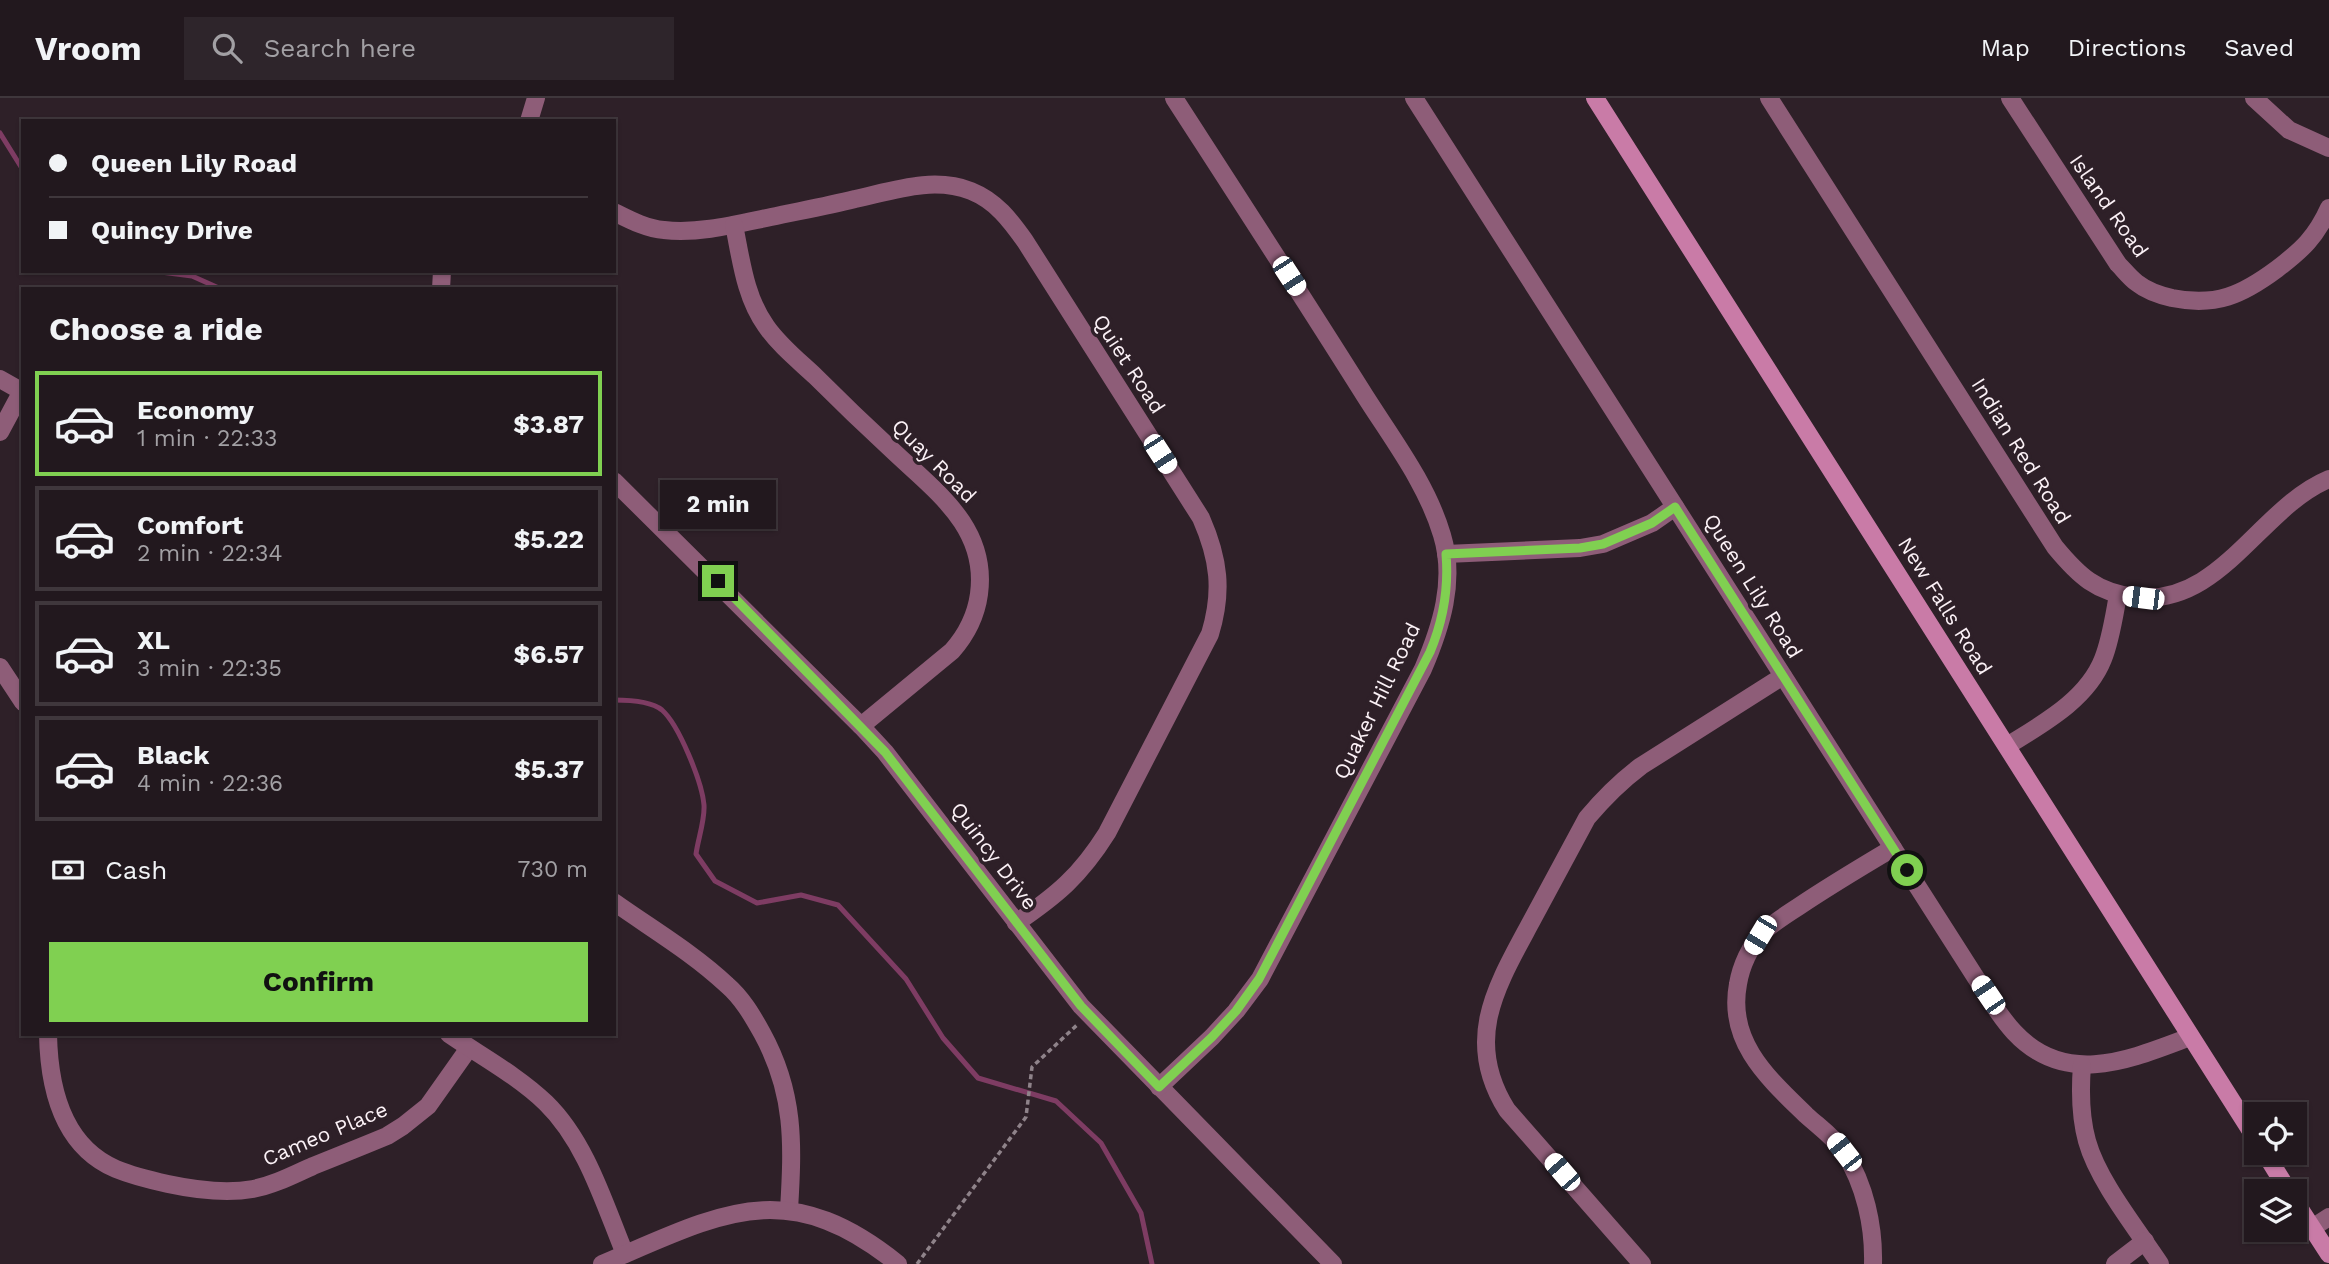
<!DOCTYPE html>
<meta charset="utf-8">
<style>
:root{--surface:#22181e;--page:#2e252b;--text:#f1f3f6;--muted:#a2a0a4;--line:#3f373c;--accent:#80d051}
body{margin:0;font-family:"Work Sans",sans-serif;background:var(--page);color:var(--text);height:100vh;display:flex;flex-direction:column;font-size:26px;white-space:nowrap}
*{box-sizing:border-box;margin:0}
p{font-size:23px;color:var(--muted)}
.icon{flex:none;width:38px;height:38px;fill:none;stroke:currentColor;stroke-width:2;stroke-linecap:round;stroke-linejoin:round}
.map{position:relative;flex:1;overflow:hidden}
.sheet{position:absolute;left:21px;top:189px;width:595px;height:749px;display:flex;flex-direction:column;background:var(--surface);border-radius:0px;box-shadow:0 2px 5px #0004,0 0 0 2px var(--line)}
.sheet>*{flex:none}
.top-card{position:absolute;left:21px;top:21px;width:595px;height:154px;border-radius:0px;box-shadow:0 2px 5px #0004,0 0 0 2px var(--line);display:grid;align-content:center;height:154px;padding:0 28px;background:var(--surface)}
.controls{position:absolute;left:2244px;top:1004px;display:grid;gap:14px}
.controls a{display:grid;place-items:center;width:63px;height:63px;border-radius:0px;background:var(--surface);box-shadow:0 2px 5px #0004,0 0 0 2px var(--line);font-size:35px}
.end{position:absolute;width:32px;height:32px;margin:-16px;border:9px solid #80d051;background:#111;box-shadow:0 0 0 4px #111}
.from{border-radius:50%}
.bubble{position:absolute;height:49px;border-radius:0px;background:var(--surface);box-shadow:0 2px 5px #0004,0 0 0 2px var(--line);font-size:23px;font-weight:700;line-height:49px;text-align:center}
.car{position:absolute;width:21px;height:42px;margin:-21px -10px;border-radius:9px;box-shadow:0 0 5px 2px #0007;background:linear-gradient(#fff 24%,#345 0 40%,#fff 0 76%,#345 0 86%,#fff 0)}
.top-card b{display:flex;align-items:center;gap:24px;height:66px;font-size:26px}
.top-card b+b{border-top:2px solid var(--line)}
.top-card i{width:18px;height:18px;background:var(--text)}
ul{padding:0;list-style:none}
li{display:flex;align-items:center;gap:21px;height:105px;margin:0 14px 10px;padding:0 14px;border:4px solid var(--line);border-radius:0px}
li div{flex:1}
li b{display:block;font-size:26px}
li em{font-style:normal;font-weight:700}
li.active{border-color:var(--accent)}
li>.icon{width:63px;height:63px;stroke-width:1.5}
h2{padding:0 28px;font-size:32px;line-height:84px}
.pay{display:flex;align-items:center;gap:18px;height:77px;padding:0 28px;font-size:26px}
.pay p{margin-inline-start:auto}
.button{display:flex;gap:14px;margin-top:auto;padding:14px 28px}
.button a{flex:1;height:80px;border-radius:0px;background:var(--accent);color:#111;font-size:28px;font-weight:700;line-height:80px;text-align:center}
header{display:flex;align-items:center;gap:42px;box-sizing:border-box;height:98px;padding:0 35px;background:var(--surface);border-bottom:2px solid var(--line)}
header strong{font-size:33px}
nav{display:flex;gap:38px;margin-inline-start:auto;font-size:24px}
.search{width:490px;height:63px;background:var(--page);display:flex;align-items:center;gap:18px;box-sizing:border-box;padding:0 24px;border-radius:0px;color:var(--muted);font-size:26px}
.map>svg:first-child{display:block}
</style>
<header>
<strong>Vroom</strong>
<div class="search"><svg class="icon" aria-label="search" viewBox="0 0 24 24"><circle cx="10" cy="10" r="6"/><path d="M15 15l6 6"/></svg>Search here</div>
<nav><a>Map</a><a>Directions</a><a>Saved</a></nav>
</header>
<div class="map">
<svg width="2329" height="1166" viewBox="0 0 2329 1166">
<rect width="100%" height="100%" fill="#2e2028"/>
<g fill="none" stroke-linecap="round" stroke-linejoin="round">
<!-- stream -->
<g stroke="#7e3c63" stroke-width="5">
<polyline points="0,35 23,72"/>
<polyline points="153,173 192,178 221,191"/>
<path d="M614 602C628 602 651 603 662 612 679 627 702 684 704 707 705 722 698 741 696 756L715 783 757 805 801 797 838 807 906 881 943 940 978 980 1056 1003 1101 1045 1141 1115 1152 1166"/>
</g>
<!-- path -->
<polyline stroke="#8f838a" stroke-width="3.5" stroke-dasharray="5 3.5" stroke-linecap="butt" points="917,1166 1026,1019 1032,969 1077,927"/>
<!-- minor -->
<g stroke="#8e5d78" stroke-width="18">
<path d="M1414 0 1976 880C1988 898 1999 918 2014 934 2066 990 2131 961 2190 939"/>
<path d="M1769 0 2055 449C2079 478 2096 494 2134 499 2220 510 2259 410 2329 381"/>
<path d="M2010 0 2118 166C2124 172 2130 180 2137 185 2147 193 2159 197 2172 200 2216 209 2242 197 2277 171 2302 152 2316 139 2329 110"/>
<polyline points="2254,0 2289,32 2329,50"/>
<polyline points="529,23 536,0"/>
<path d="M614 114C630 122 647 131 664 132 699 136 737 126 771 119 799 113 827 108 855 101 892 93 933 78 971 93 996 103 1010 122 1025 143L1201 420C1219 461 1223 493 1210 536L1107 735C1080 778 1057 797 1016 825"/>
<path d="M734 127C741 161 745 199 766 228 779 247 799 263 815 278 840 303 866 328 892 352 935 393 988 429 979 496 976 518 967 536 952 553L861 628"/>
<polyline points="441,191 442,173"/>
<polyline points="0,281 23,294"/>
<polyline points="0,334 22,293"/>
<polyline points="614,383 861,628 885,654 1081,908 1333,1166"/>
<polyline points="1446,456 1580,450 1603,446 1652,425 1675,409"/>
<polyline points="0,569 23,604"/>
<path d="M2007 648C2042 626 2087 602 2103 561 2111 541 2114 518 2118 497"/>
<path d="M614 804C652 831 693 855 727 887 742 900 752 917 762 935 795 995 793 1046 789 1112"/>
<path d="M48 936C49 990 62 1048 116 1071 133 1078 150 1082 168 1086 196 1092 225 1096 253 1091 274 1087 293 1077 313 1068 338 1058 363 1048 387 1038L403 1028 428 1008 469 950"/>
<path d="M449 936C481 958 518 978 546 1005 586 1044 604 1105 625 1156"/>
<path d="M2082 967C2080 993 2080 1018 2087 1043 2098 1083 2137 1131 2160 1166"/>
<path d="M1159 989 1212 939 1236 913 1260 881 1423 571C1441 529 1456 483 1442 437 1426 383 1389 337 1360 290 1299 193 1236 96 1174 0"/>
<polyline points="2312,1130 2329,1119"/>
<path d="M602 1166C720 1116 785 1075 898 1166"/>
<path d="M1642 1166 1507 1012C1463 942 1496 889 1531 824 1550 789 1568 755 1587 720 1603 701 1621 683 1641 668L1783 578"/>
<path d="M1873 1166C1874 1128 1865 1087 1844 1054 1834 1039 1819 1029 1806 1017 1768 980 1727 944 1738 886 1741 868 1750 848 1763 834 1773 825 1786 817 1798 809 1829 788 1861 769 1893 750"/>
<polyline points="2115,1166 2145,1143"/>
</g>
<!-- secondary -->
<g stroke="#c97ba7" stroke-width="18">
<polyline points="1595,0 2256,1041"/>
<polyline points="2265,1055 2289,1094"/>
<polyline points="2294,1102 2329,1156"/>
</g>
</g>
<g fill="none" stroke-linecap="round" stroke-linejoin="round">
<!-- route -->
<path stroke="#80d051" stroke-width="9" d="M718 483 885 654 1081 908 1159 989 1212 939 1236 913 1259 881 1430 554C1443 523 1449 491 1446 456L1580 450 1603 446 1652 425 1675 409 1907 772"/>
</g>
<g text-anchor="middle" stroke-width="7" stroke-linejoin="round" paint-order="stroke">
<!-- street labels -->
<g font-size="21" fill="#fbf1f6" stroke="#2e2028">
<text transform="translate(2109 108) rotate(55)" y="7">Island Road</text>
<text transform="translate(1129 266) rotate(57)" y="7">Quiet Road</text>
<text transform="translate(2021 353) rotate(58)" y="7">Indian Red Road</text>
<text transform="translate(934 363) rotate(45)" y="7">Quay Road</text>
<text transform="translate(1753 488) rotate(58)" y="7">Queen Lily Road</text>
<text transform="translate(1945 508) rotate(58)" y="7">New Falls Road</text>
<text transform="translate(1377 603) rotate(-64)" y="7">Quaker Hill Road</text>
<text transform="translate(994 758) rotate(53)" y="7">Quincy Drive</text>
<text transform="translate(325 1036) rotate(-23)" y="7">Cameo Place</text>
</g>
</g>
</svg>
<div class="controls">
<a><svg class="icon" aria-label="locate" viewBox="0 0 24 24"><circle cx="12" cy="12" r="6"/><path d="M12 2v4M12 18v4M2 12h4M18 12h4"/></svg></a>
<a><svg class="icon" aria-label="layers" viewBox="0 0 24 24"><path d="M12 4l9 5-9 5-9-5zM3 14l9 5 9-5"/></svg></a>
</div>
<i class="end from" style="left:1907px;top:772px"></i>
<i class="end" style="left:718px;top:483px"></i>
<div class="bubble" style="left:660px;top:382px;width:116px">2 min</div>
<i class="car" style="left:1289px;top:178px;rotate:147deg"></i>
<i class="car" style="left:1160px;top:356px;rotate:147deg"></i>
<i class="car" style="left:2143px;top:500px;rotate:277deg"></i>
<i class="car" style="left:1760px;top:837px;rotate:211deg"></i>
<i class="car" style="left:1988px;top:897px;rotate:326deg"></i>
<i class="car" style="left:1844px;top:1054px;rotate:322deg"></i>
<i class="car" style="left:1562px;top:1074px;rotate:319deg"></i>
<div class="top-card">
<b><i class="from"></i>Queen Lily Road</b>
<b><i></i>Quincy Drive</b>
</div>
<section class="sheet">
<h2>Choose a ride</h2>
<ul>
<li class="active"><svg class="icon" aria-label="car" viewBox="0 0 24 24"><path d="M5 17H2v-5l4-1 3-4h7l3 4 3 1v5h-3M9 17h6M6 11h13"/><circle cx="7" cy="17" r="2"/><circle cx="17" cy="17" r="2"/></svg><div><b>Economy</b><p>1 min · 22:33</p></div><em>$3.87</em></li>
<li><svg class="icon" aria-label="car" viewBox="0 0 24 24"><path d="M5 17H2v-5l4-1 3-4h7l3 4 3 1v5h-3M9 17h6M6 11h13"/><circle cx="7" cy="17" r="2"/><circle cx="17" cy="17" r="2"/></svg><div><b>Comfort</b><p>2 min · 22:34</p></div><em>$5.22</em></li>
<li><svg class="icon" aria-label="car" viewBox="0 0 24 24"><path d="M5 17H2v-5l4-1 3-4h7l3 4 3 1v5h-3M9 17h6M6 11h13"/><circle cx="7" cy="17" r="2"/><circle cx="17" cy="17" r="2"/></svg><div><b>XL</b><p>3 min · 22:35</p></div><em>$6.57</em></li>
<li><svg class="icon" aria-label="car" viewBox="0 0 24 24"><path d="M5 17H2v-5l4-1 3-4h7l3 4 3 1v5h-3M9 17h6M6 11h13"/><circle cx="7" cy="17" r="2"/><circle cx="17" cy="17" r="2"/></svg><div><b>Black</b><p>4 min · 22:36</p></div><em>$5.37</em></li>
</ul>
<div class="pay"><svg class="icon" aria-label="cash" viewBox="0 0 24 24"><path d="M3 7h18v10H3z"/><circle cx="12" cy="12" r="2"/></svg>Cash<p>730 m</p></div>
<div class="button"><a>Confirm</a></div>
</section>
</div>
